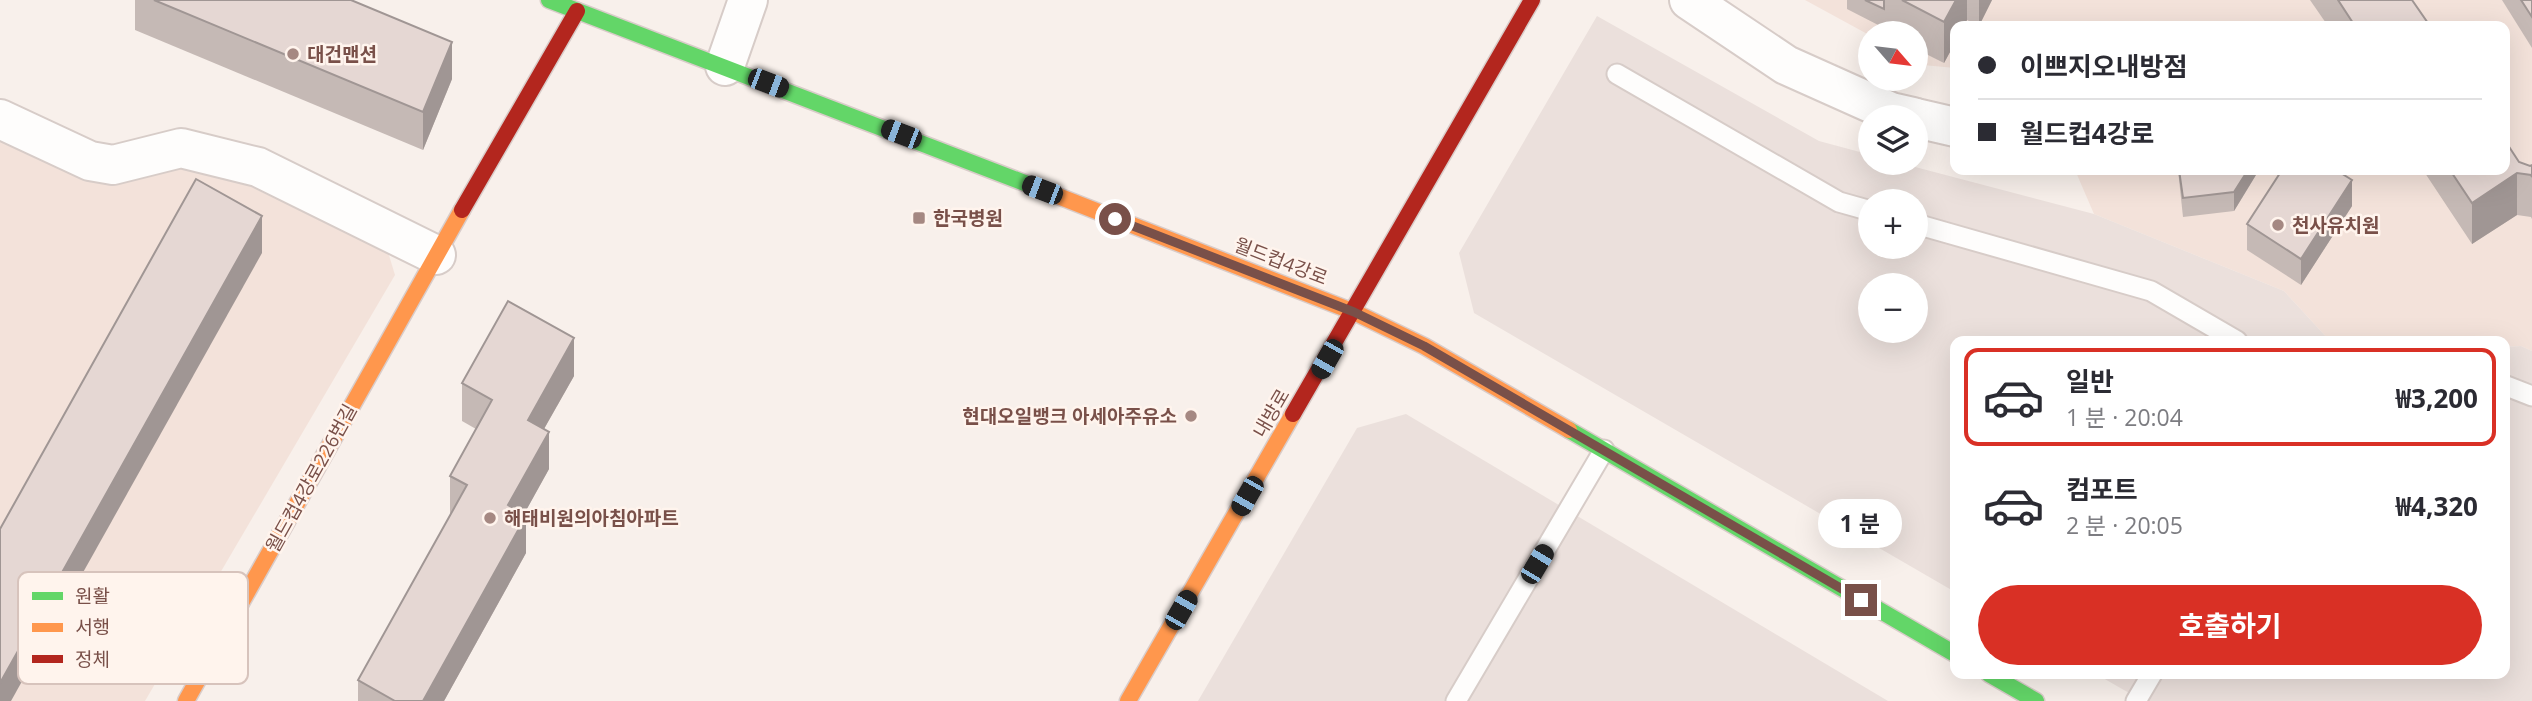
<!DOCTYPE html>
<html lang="ko">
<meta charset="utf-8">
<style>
:root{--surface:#fff;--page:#f7f7f7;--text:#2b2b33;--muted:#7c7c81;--line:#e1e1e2;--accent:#d93025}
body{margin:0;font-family:"Open Sans","Noto Sans KR",sans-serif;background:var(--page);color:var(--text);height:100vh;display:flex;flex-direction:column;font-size:26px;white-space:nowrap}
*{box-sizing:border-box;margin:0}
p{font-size:23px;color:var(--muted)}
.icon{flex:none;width:38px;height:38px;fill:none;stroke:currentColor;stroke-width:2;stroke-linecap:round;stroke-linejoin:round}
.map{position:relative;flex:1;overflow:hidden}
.details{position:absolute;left:1950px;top:336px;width:560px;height:343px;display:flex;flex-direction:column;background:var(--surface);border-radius:14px;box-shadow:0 7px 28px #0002}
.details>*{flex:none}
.banner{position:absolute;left:1950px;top:21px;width:560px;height:154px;border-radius:14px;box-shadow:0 7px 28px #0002;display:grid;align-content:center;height:154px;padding:0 28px;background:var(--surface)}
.needle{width:46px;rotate:118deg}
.tools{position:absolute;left:1858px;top:21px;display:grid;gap:14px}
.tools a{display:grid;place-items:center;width:70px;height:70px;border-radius:50%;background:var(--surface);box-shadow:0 7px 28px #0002;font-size:35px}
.end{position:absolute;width:32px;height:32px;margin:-16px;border:9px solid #795049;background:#fff;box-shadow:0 0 0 4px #fff}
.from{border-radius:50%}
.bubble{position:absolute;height:49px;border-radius:24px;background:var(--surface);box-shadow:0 7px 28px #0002;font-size:23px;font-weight:700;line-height:49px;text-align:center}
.car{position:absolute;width:21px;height:42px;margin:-21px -10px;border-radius:9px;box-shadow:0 0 5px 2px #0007;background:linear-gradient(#222 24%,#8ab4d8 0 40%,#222 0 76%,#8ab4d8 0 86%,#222 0)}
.banner b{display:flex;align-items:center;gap:24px;height:66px;font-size:26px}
.banner b+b{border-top:2px solid var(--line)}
.banner i{width:18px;height:18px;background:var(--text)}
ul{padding:12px 0 0;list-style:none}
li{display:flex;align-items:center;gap:21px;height:98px;margin:0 14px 10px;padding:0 14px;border:4px solid transparent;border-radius:14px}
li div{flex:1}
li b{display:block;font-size:26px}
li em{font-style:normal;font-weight:700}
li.on{border-color:var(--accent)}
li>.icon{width:63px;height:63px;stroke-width:1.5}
.button{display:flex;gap:14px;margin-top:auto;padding:14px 28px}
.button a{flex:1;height:80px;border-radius:42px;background:var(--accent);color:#fff;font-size:28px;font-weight:700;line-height:80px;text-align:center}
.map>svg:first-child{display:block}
</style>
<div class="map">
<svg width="2532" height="701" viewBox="0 0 2532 701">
<rect width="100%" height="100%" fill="#f8f0eb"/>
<!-- residential -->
<g fill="#f3e2da">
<polygon points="1805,0 2532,0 2532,351 2521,346 2504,347 2504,341 2330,341 2284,291 2094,214 2075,170 2504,170 2504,26 1955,26 1955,68 1923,65 1916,61 1916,33 1871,33 1871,36"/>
<polygon points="0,135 197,161 388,252 395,275 145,701 0,701"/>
</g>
<!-- industrial -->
<g fill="#ebe0dc" fill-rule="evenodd">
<path d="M1597 16 1819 141 1871 155V163H1900L2094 214 2284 291 2330 341H1955V592L1474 313 1459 253ZM1871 201H1916V247H1871ZM1871 285H1916V331H1871Z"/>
<polygon points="2521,346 2532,351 2532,701 2143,701 2096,674 2504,674 2504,347"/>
<polygon points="1406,414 1888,701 1198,701 1357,428"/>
</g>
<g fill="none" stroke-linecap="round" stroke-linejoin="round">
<!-- lane casing -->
<g stroke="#d7ccc8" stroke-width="23">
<g id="lane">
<polyline points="1617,74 1839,202 1871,211"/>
<polyline points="1916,224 2151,291 2237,341"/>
<polyline points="2504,385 2532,396"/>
<polyline points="1456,701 1604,450"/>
<polyline points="2136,701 2152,674"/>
</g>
</g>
<!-- street casing -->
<g stroke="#d7ccc8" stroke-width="42">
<g id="street">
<polyline points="1689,0 1786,65 1891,112 1913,117"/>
<polyline points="725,66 748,0"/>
<polyline points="1916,118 1955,127"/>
<polyline points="0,119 90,161 113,165 181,148 258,167 436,255"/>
</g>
</g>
<!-- fast casing -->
<g stroke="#d9ccc9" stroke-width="19">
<g id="fast">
<polyline points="549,0 1035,187"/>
<polyline points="1569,430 1955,654"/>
<polyline points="1989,674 2036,701"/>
</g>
</g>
<!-- slow casing -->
<g stroke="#d9ccc9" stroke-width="19">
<g id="slow">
<polyline points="1035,187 1354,312 1424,346 1569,430"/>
<polyline points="186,701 462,210"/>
<polyline points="1128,701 1293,414"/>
</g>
</g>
<!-- jam casing -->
<g stroke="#d9ccc9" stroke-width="19">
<g id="jam">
<polyline points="462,210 577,11"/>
<polyline points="1293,414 1532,0"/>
</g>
</g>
<!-- lane -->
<use href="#lane" stroke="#fefdfc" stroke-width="19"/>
<!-- street -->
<use href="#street" stroke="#fefdfc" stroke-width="38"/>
<!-- fast -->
<use href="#fast" stroke="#63d668" stroke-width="16"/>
<!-- slow -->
<use href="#slow" stroke="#ff974d" stroke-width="16"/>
<!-- jam -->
<use href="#jam" stroke="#b3261e" stroke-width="16"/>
</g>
<!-- wall -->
<g fill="#c5b9b5">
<polygon points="135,0 351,0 452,79 423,150 135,30"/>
<polygon points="1847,0 1992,0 1979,26 1967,20 1944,63 1916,49 1916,33 1886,33 1884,32 1884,28 1847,9"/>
<polygon points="2310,0 2412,0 2430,26 2328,26"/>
<polygon points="2502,0 2532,0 2532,48"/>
<polygon points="2519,162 2530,166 2532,165 2532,219 2531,217 2517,215 2472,244 2423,170 2504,170"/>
<polygon points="2178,170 2259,170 2234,211 2183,217"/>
<polygon points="2352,206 2301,285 2247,250 2247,224"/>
<polygon points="574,376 544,429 549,469 524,514 526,553 444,701 358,701 358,680 451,514 450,513 450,476 476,429 462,421 462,383"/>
</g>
<!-- shaded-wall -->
<g fill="#a09694">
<polygon points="1956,0 1967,0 1967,20 1964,26 1955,26 1955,43 1944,63 1944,22"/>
<polygon points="1979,0 1992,0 1979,26"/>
<polygon points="452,42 452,79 423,150 423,112"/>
<polygon points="2248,170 2259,170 2234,211 2234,192"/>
<polygon points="2517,173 2517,215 2472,244 2472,203"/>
<polygon points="2352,180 2352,206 2301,285 2301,259"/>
<polygon points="262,216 262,253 11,701 0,701 0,683"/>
<polygon points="574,338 574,376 528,457 528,420"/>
<polygon points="549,432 549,469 508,543 508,505"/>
<polygon points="526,516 526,553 444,701 423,701"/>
</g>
<!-- building -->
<g fill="#e5d7d3" stroke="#a09694" stroke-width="2">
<polygon points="154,0 351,0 452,42 423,112"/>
<polygon points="1865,0 1884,0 1884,9"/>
<polygon points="1902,0 1956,0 1944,22"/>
<polygon points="2338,0 2412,0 2430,26 2355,26"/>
<polygon points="2521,0 2532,0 2532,17"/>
<polygon points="2504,139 2519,162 2530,166 2532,165 2532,177 2531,175 2517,173 2472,203 2450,170 2504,170"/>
<polygon points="2179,170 2248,170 2234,192 2183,198"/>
<polygon points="2282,170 2336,170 2352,180 2301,259 2247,224"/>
<polygon points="196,179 262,216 0,683 0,529"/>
<polygon points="508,301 574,338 528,420 549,432 508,505 526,516 423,701 395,701 358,680 467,485 450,476 492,400 462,383"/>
</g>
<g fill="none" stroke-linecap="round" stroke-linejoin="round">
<!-- route -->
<polyline stroke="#795049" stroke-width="9" points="1115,219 1354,312 1424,346 1861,600"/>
</g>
<!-- markers -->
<g fill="#a58882" stroke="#fff4ed" stroke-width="2.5">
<circle cx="293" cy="54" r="7"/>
<rect x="912" y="211" width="14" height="14" rx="3.5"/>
<circle cx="2278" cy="225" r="7"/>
<circle cx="1191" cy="416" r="7"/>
<circle cx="490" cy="518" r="7"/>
</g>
<g text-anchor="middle" stroke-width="5" stroke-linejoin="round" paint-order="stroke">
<!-- poi labels -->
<g font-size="19" font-weight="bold" fill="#795049" stroke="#fff4ed" text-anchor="start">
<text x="307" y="61">대건맨션</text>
<text x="933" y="225">한국병원</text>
<text x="2292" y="232">천사유치원</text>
<text x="1177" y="423" text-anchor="end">현대오일뱅크 아세아주유소</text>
<text x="504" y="525">해태비원의아침아파트</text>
</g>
<!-- street labels -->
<g font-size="19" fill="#795049" stroke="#fff4ed">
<text transform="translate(1281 261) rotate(21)" y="7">월드컵4강로</text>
<text transform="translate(1271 413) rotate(-60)" y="7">내방로</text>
<text transform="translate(311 478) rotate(-61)" y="7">월드컵4강로226번길</text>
</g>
</g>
<!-- legend -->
<rect x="18" y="572" width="230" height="112" rx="10" fill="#fff4ed" stroke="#d7c3bc" stroke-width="2"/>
<rect x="32" y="592" width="31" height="8" fill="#63d668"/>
<rect x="32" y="623" width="31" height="9" fill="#ff974d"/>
<rect x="32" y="655" width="31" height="8" fill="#b3261e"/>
<g font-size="19" fill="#795049">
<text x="75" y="603">원활</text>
<text x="75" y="634">서행</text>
<text x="75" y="666">정체</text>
</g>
</svg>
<div class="tools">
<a><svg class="needle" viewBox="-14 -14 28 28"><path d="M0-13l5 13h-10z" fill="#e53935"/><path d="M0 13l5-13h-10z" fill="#7c7c81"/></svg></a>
<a><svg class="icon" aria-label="layers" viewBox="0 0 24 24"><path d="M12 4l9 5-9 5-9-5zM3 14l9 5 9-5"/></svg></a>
<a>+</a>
<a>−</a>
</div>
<i class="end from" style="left:1115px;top:219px"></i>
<i class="end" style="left:1861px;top:600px"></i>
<div class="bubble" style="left:1818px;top:499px;width:84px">1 분</div>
<i class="car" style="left:768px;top:83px;rotate:111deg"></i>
<i class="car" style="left:901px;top:134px;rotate:291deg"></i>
<i class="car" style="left:1042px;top:190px;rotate:291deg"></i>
<i class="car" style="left:1327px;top:359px;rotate:210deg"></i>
<i class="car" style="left:1247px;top:496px;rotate:210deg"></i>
<i class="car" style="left:1537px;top:564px;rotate:31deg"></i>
<i class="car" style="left:1181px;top:610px;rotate:30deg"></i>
<div class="banner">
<b><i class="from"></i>이쁘지오내방점</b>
<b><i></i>월드컵4강로</b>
</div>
<section class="details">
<ul>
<li class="on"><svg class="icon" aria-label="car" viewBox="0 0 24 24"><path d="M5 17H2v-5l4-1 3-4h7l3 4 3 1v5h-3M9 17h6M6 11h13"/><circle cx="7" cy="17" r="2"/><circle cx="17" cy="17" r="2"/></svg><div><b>일반</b><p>1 분 · 20:04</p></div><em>₩3,200</em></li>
<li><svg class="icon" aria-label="car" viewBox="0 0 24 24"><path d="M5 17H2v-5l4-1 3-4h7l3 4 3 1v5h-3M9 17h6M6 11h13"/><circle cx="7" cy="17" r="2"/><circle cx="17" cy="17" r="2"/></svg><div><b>컴포트</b><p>2 분 · 20:05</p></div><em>₩4,320</em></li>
</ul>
<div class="button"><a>호출하기</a></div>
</section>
</div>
